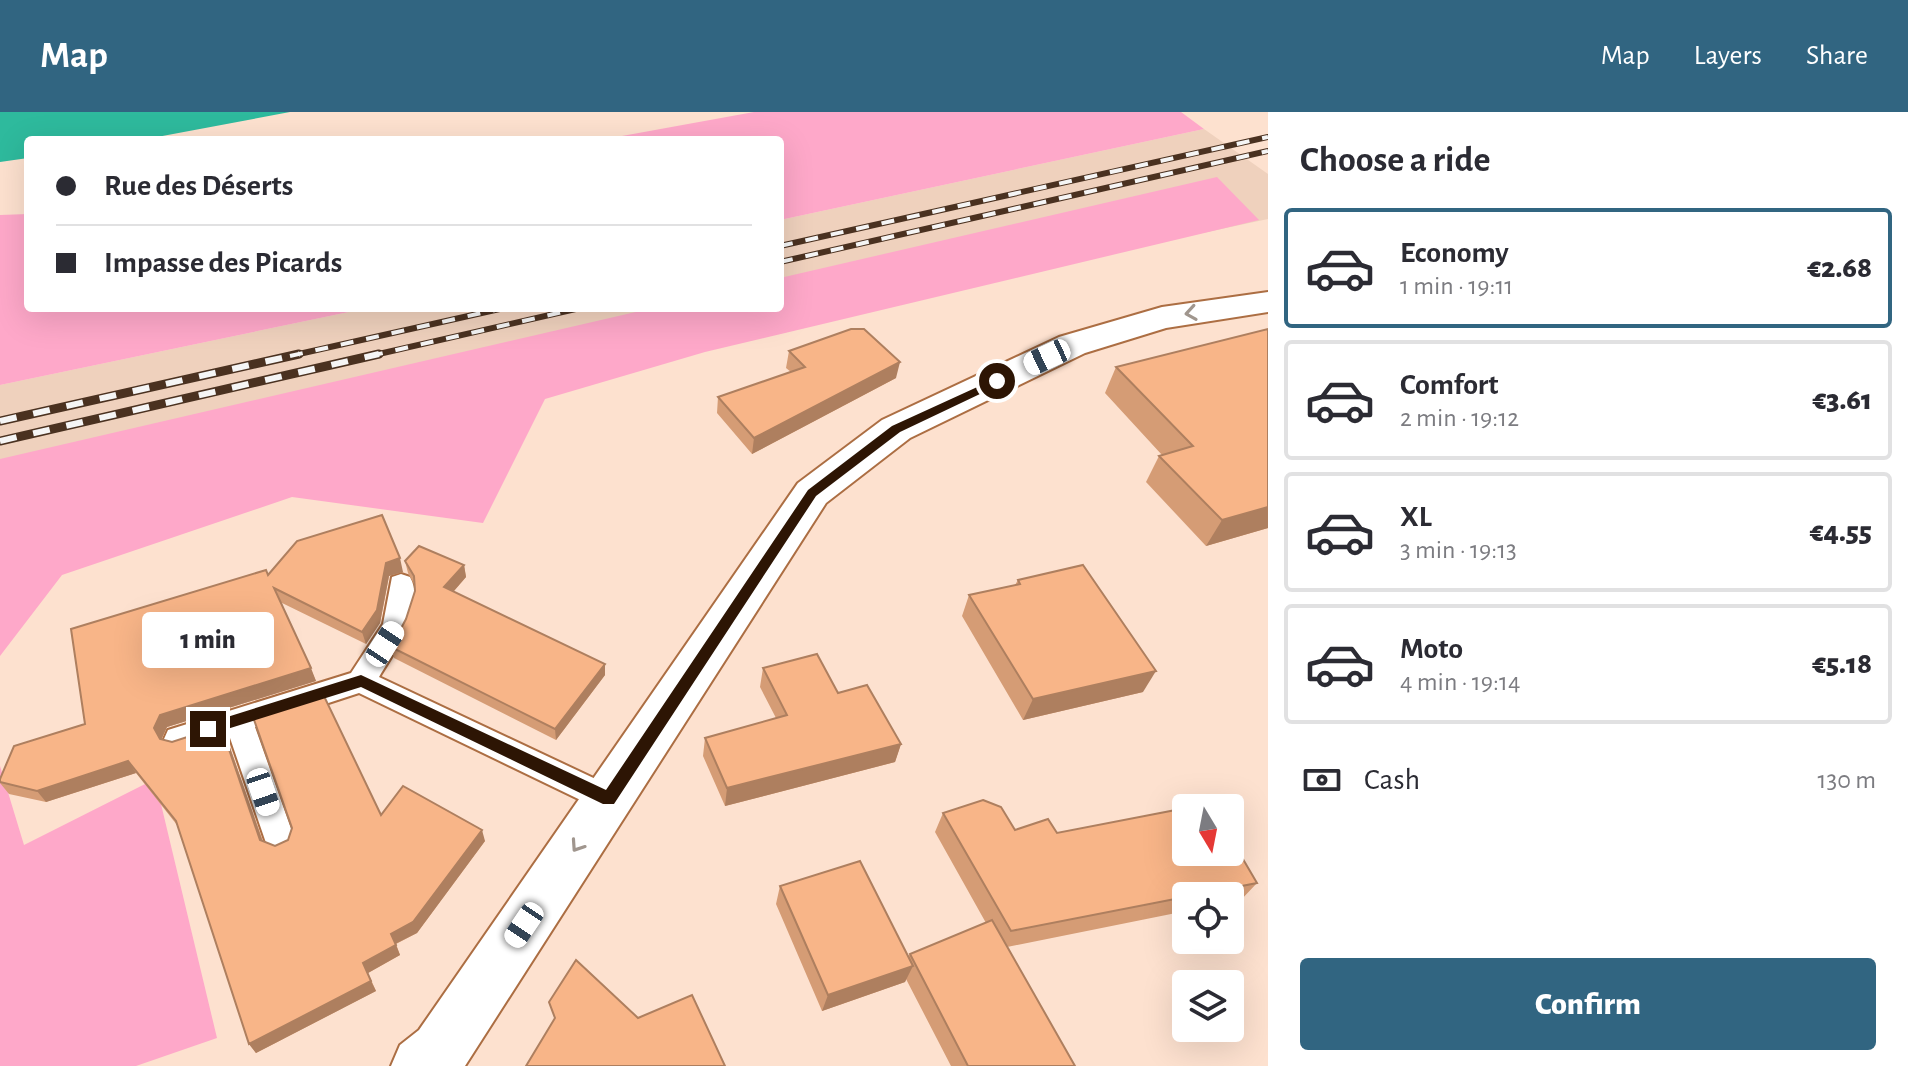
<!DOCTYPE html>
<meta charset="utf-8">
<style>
:root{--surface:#fff;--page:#f2f2f3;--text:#2b2b33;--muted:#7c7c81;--line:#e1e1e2;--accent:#316581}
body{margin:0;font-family:"Alegreya Sans",sans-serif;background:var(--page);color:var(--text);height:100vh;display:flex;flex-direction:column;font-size:30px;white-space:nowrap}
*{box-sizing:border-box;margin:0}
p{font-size:26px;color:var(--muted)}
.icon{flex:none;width:44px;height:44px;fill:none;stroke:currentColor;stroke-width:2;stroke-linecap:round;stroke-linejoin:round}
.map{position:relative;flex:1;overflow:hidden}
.sheet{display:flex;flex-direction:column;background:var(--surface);width:640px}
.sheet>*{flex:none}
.top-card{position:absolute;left:24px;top:24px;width:760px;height:176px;border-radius:8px;box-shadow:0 8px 32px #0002;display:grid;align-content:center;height:176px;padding:0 32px;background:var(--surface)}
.needle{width:52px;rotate:170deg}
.controls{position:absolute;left:1172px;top:682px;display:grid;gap:16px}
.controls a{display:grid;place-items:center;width:72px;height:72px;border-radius:8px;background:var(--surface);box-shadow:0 8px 32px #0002;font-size:40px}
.end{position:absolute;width:36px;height:36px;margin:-18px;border:10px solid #2d1504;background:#fff;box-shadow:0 0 0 4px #fff}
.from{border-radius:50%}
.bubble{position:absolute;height:56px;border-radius:8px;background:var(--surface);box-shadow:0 8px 32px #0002;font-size:26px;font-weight:800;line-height:56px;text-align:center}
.car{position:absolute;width:24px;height:48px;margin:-24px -12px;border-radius:10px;box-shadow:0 0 6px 2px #0007;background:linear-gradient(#fff 24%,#345 0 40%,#fff 0 76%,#345 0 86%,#fff 0)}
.top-card b{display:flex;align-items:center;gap:28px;height:76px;font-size:30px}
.top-card b+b{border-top:2px solid var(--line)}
.top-card i{width:20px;height:20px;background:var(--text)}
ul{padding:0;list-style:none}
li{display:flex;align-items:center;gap:24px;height:120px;margin:0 16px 12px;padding:0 16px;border:4px solid var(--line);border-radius:8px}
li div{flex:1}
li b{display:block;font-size:30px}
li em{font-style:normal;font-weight:800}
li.active{border-color:var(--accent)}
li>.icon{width:72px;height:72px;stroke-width:1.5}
h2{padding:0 32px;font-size:36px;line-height:96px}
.pay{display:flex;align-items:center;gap:20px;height:88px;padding:0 32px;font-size:30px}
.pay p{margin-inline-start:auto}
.cta{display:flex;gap:16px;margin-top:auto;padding:16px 32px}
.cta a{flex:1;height:92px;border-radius:8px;background:var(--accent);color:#fff;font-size:32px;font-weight:800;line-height:92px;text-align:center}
header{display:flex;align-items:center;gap:48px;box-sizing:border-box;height:112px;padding:0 40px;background:var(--accent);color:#fff}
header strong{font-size:38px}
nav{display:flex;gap:44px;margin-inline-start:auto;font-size:28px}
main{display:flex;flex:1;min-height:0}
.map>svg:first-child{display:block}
</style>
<header>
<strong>Map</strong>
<nav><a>Map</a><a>Layers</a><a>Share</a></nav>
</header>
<main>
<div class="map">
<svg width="1268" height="954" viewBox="0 0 1268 954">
<rect width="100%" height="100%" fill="#fde1cf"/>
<!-- built -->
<polygon fill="#efd1bd" points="1204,17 1268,62 1268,107 0,378 0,273 368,196 780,196 780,108"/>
<!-- green -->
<g fill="#fea8c9">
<polygon points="754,0 1181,0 1204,17 780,108 780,28 600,28"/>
<polygon points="1217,65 1259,108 705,240 545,287 483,411 292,385 62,463 0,544 0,347 653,196 780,196 780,166"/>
<polygon points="28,102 28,196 368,196 0,273 0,103"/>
<polygon points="0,654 24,733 155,667 217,926 136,954 0,954"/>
</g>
<!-- water -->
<polygon fill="#2eba9d" points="0,0 290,0 141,28 28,28 28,46 0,50"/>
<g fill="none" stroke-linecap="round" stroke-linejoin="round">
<!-- lane casing -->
<g stroke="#ac6e43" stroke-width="4">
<path id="lane" d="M401 462 410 465C427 495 394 540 379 565L619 678 623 687 619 696 608 700 597 696 359 581 255 615 295 728 291 738 280 742 269 738 265 728 229 623 178 639 168 636 164 627 168 618 351 561 383 512 392 465Z"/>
</g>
<!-- street casing -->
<g stroke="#ac6e43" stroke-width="4">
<polygon id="street" points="1268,180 1268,200 1166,216 1085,241 910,326 826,391 465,954 391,954 400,933 419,918 798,371 882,308 1059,225 1162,195"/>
</g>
<!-- lane -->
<use href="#lane" fill="#fff" fill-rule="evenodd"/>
<!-- street -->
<use href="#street" fill="#fff" fill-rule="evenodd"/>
<!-- rail-far1 casing -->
<g stroke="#4a3120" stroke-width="6">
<g id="rail-far1">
<polyline points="780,134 1268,25"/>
<polyline points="780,150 1268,39"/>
<polyline points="290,244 504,196"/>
<polyline points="370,244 580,196"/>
</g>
</g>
<!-- rail casing -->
<g stroke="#4a3120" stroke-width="9">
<g id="rail">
<polyline points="0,309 299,242"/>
<polyline points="0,329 379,242"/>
</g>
</g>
<!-- rail-far1 -->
<use href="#rail-far1" stroke="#f5f5f5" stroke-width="4" stroke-dasharray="13" stroke-linecap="butt"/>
<!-- rail -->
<use href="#rail" stroke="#f5f5f5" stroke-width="6" stroke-dasharray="17" stroke-linecap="butt"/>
</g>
<!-- wall -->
<g fill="#d59c75">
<polygon points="1268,217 1268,416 1206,434 1146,370 1159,344 1162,343 1105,281 1116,255"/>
<polygon points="789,239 896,266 752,342 717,301 718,285 791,260 786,256"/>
<polygon points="405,449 464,453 466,465 453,480 605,552 605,563 556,628 394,546 391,535 406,507 415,479 414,472 408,461"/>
<polygon points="403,460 389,464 380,511 366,532 280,490 316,569 167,615 162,627 172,630 227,627 263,729 275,734 381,703 485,729 417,821 396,832 400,843 368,861 376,879 256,941 249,932 177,713 136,661 46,690 9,682 0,671 0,667 85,612 268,463"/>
<polygon points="1018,468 1143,580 1023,608 962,504 969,483 1015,473"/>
<polygon points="763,556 838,581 901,632 895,650 725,694 703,644 705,626 776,606 760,575"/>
<polygon points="943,701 1015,718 1057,721 1257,771 1240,789 1230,791 1230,784 1186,784 1186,799 1007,835 1075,954 951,954 906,867 905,870 822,899 776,792 780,774 908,845 910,842 986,811 935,720"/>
</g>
<!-- shaded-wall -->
<g fill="#ae7f5f">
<polygon points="900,250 896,266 752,342 754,326"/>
<polygon points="1268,395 1268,416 1206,434 1222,408"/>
<polygon points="400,446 403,460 389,464 380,511 366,532 362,520 386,451"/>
<polygon points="464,453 466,465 447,487 444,475"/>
<polygon points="605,552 605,563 556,628 555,617"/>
<polygon points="311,556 316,569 167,615 161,628 154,616 160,603"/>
<polygon points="1156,559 1143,580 1023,608 1033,587"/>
<polygon points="221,614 227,627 266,739 260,728"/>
<polygon points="901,632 895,650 725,694 727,676"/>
<polygon points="128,649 136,661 46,690 37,679"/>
<polygon points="482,718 485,729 417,821 395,832 391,822"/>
<polygon points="396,833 400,843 368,861 363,851"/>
<polygon points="913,854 905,870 822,899 828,883"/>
<polygon points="371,869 376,879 256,941 249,932"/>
</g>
<!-- building -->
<g fill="#f8b588" stroke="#ae7f5f" stroke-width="2">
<polygon points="851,217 864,217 900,250 754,326 718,285 805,255 789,239"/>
<polygon points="1268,217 1268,395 1222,408 1159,344 1193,334 1116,255"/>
<polygon points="382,403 400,446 386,451 377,498 362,520 274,476 311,556 160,603 154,616 160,627 172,630 221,614 260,728 275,734 288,728 292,716 253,605 323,582 381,703 403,674 482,718 413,810 391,822 396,833 363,851 371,869 249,932 176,709 128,649 37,679 0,670 0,667 14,634 85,612 71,517 266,458 268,463 297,429"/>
<polygon points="419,434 464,453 444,475 605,552 555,617 391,535 406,507 415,479 414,464 405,449"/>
<polygon points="1083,453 1156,559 1033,587 969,483 1020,472 1018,468"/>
<polygon points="817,542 838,581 867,573 901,632 727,676 705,626 787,603 763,556"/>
<polygon points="983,688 1001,695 1015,718 1048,707 1057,721 1186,696 1186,740 1230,740 1230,725 1257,771 1011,819 943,701"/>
<polygon points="1210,692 1212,696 1187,696"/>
<polygon points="860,749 913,854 828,883 780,774"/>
<polygon points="992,808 1075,954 968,954 910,842"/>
<polygon points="576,848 638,906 692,883 725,954 526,954 555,906 549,890"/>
</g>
<!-- one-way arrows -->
<defs><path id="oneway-chevron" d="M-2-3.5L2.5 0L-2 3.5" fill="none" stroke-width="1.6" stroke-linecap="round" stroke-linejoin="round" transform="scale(2)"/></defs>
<g stroke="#a0968e">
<use href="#oneway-chevron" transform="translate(1191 201) rotate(171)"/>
<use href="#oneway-chevron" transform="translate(577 734) rotate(124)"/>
</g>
<!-- route -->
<polygon fill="#2d1504" points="997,266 1001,272 900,320 816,384 614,692 603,692 361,575 208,623 201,617 208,611 361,563 606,678 808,378 892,314"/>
</svg>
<div class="controls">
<a><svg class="needle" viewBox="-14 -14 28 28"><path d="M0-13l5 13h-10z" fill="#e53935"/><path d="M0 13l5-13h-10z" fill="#7c7c81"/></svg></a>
<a><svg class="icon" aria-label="locate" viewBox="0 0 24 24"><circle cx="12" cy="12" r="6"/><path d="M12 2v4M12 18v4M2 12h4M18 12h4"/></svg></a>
<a><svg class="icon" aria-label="layers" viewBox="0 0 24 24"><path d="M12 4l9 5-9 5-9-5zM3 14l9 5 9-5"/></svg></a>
</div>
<i class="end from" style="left:997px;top:269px"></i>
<i class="end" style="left:208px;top:617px"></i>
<div class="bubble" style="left:142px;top:500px;width:132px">1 min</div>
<i class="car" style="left:1047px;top:245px;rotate:245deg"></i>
<i class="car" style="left:385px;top:532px;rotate:33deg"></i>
<i class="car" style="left:263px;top:680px;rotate:161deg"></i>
<i class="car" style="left:524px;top:813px;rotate:214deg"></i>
<div class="top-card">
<b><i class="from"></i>Rue des Déserts</b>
<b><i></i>Impasse des Picards</b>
</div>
</div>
<section class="sheet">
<h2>Choose a ride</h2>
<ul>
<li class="active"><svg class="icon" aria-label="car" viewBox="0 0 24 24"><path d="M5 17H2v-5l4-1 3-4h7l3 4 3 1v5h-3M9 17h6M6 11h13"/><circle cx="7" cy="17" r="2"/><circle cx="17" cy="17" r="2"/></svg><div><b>Economy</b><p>1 min · 19:11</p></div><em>€2.68</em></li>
<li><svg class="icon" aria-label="car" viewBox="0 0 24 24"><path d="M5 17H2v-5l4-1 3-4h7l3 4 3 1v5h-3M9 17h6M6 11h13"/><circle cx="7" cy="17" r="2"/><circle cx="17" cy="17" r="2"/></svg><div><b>Comfort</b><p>2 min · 19:12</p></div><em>€3.61</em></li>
<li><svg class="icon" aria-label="car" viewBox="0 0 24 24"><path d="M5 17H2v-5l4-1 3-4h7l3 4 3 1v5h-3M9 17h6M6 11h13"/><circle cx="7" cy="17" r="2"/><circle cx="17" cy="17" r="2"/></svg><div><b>XL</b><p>3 min · 19:13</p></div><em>€4.55</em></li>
<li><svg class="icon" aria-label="car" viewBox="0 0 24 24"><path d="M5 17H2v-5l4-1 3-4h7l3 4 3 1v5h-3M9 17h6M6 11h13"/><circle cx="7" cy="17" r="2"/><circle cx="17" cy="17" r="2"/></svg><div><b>Moto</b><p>4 min · 19:14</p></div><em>€5.18</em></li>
</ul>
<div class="pay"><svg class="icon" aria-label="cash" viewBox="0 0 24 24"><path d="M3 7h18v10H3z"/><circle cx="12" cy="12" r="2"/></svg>Cash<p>130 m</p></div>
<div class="cta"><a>Confirm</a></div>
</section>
</main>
